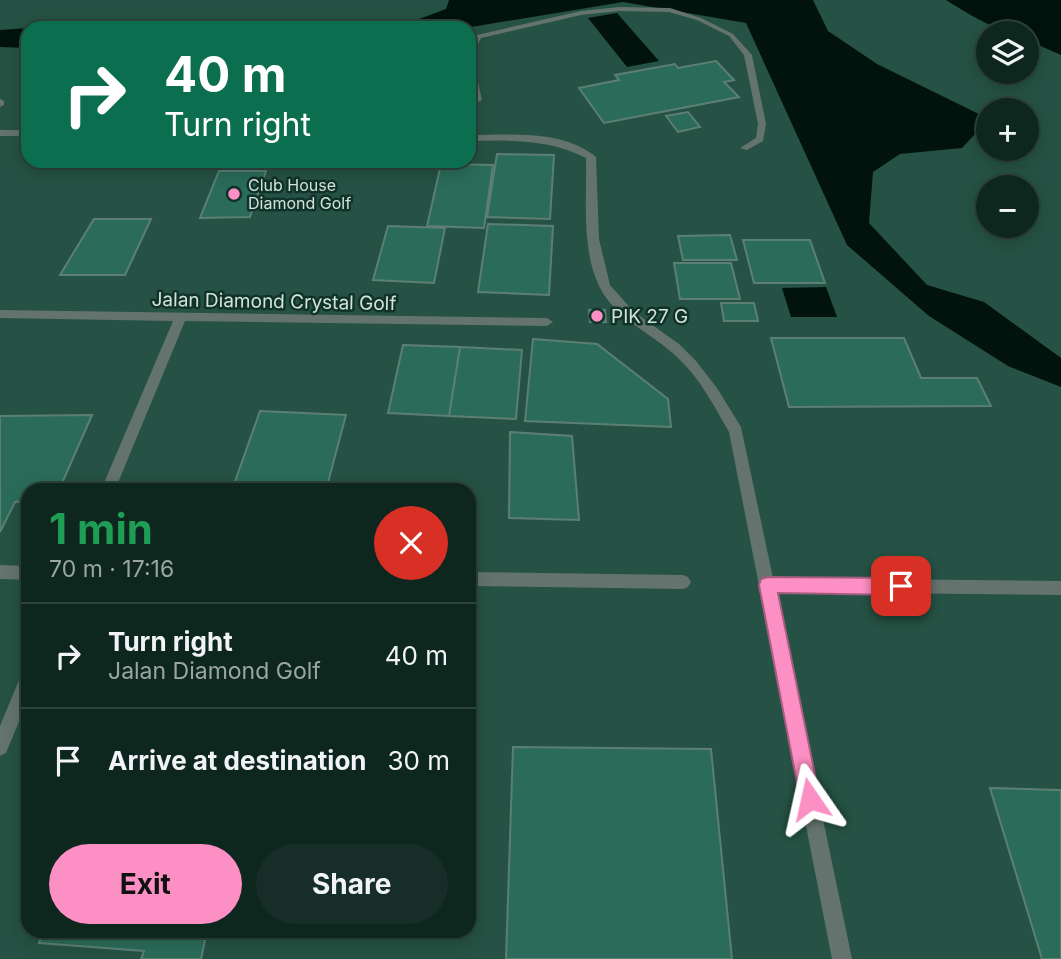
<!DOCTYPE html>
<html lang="en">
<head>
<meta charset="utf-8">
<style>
  :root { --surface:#0d261e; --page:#162e27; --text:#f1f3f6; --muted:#9aa5a4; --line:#2d433c; --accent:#fc8fc3 }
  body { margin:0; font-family:Inter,sans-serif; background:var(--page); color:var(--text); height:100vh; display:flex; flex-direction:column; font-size:26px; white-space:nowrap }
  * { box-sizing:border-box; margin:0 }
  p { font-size:23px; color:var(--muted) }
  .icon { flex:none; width:38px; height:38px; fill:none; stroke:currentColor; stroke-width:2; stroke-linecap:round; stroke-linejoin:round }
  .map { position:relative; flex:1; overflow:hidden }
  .drawer { position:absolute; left:21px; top:483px; width:455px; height:455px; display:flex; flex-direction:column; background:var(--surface); border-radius:21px; box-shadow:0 4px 18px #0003,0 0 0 2px var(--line) }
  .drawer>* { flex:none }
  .top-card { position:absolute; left:21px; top:21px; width:455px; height:147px; border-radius:21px; box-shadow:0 4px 18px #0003,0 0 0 2px var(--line); background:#0b6e4f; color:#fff; overflow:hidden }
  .controls { position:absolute; left:976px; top:21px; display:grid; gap:14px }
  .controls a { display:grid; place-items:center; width:63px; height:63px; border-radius:50%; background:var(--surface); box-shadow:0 4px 18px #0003,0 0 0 2px var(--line); font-size:35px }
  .pin { position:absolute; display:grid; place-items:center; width:60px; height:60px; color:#fff; margin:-30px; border-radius:14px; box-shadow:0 4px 10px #0006 }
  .me { position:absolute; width:77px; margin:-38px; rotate:349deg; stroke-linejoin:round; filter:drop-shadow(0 0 5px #0008) }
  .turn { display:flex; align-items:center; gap:24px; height:147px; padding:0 28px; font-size:32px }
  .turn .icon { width:91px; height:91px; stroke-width:2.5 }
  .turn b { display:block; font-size:49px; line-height:60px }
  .round { display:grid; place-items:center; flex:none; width:74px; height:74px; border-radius:37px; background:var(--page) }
  .overview { display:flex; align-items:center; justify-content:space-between; height:119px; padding:0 28px }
  h1 { font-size:42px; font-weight:700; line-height:52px; color:#1e9e55 }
  .action { display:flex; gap:14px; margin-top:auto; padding:14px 28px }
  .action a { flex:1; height:80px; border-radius:42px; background:var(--accent); color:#111; font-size:28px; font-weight:700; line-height:80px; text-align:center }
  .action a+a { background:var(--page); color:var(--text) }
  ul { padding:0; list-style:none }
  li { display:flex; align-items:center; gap:21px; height:105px; padding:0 28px; border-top:2px solid var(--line) }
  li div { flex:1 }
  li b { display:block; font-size:26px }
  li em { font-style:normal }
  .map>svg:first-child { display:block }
  .green { fill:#255244; fill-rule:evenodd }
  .water { fill:#02130d }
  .building { fill:#2a6c59; stroke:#5d7f73; stroke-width:2 }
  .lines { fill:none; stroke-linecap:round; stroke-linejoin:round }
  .service { fill:#64736d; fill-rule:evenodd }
  .minor { fill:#64736d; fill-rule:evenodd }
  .route { fill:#fc8fc3; stroke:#a45d7f; stroke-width:2 }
  .poi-dot { fill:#fc8fc3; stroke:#113228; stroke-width:2.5 }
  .labels { text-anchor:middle; stroke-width:5; stroke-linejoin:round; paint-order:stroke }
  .far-poi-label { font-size:16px; fill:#d1e3dc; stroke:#113228; text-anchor:start }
  .street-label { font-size:19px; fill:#d1e3dc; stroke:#113228 }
  .poi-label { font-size:19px; fill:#d1e3dc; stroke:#113228; text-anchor:start }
</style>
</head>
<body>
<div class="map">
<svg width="1061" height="959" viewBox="0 0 1061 959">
  <rect width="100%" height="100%" fill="#113228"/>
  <path class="green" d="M0 0H1061V959H0ZM28 28H469V161H28ZM989 33H1027V72H989ZM989 110H1027V149H989ZM989 187H1027V226H989ZM28 490H469V931H28Z"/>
  <path class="water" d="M449 0H813L828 31 877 64 989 119 962 148 900 154 873 172 869 223 927 285 984 302 1061 358V387L1008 366 929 316 847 245 746 23 623 2 465 28H395L446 9Z
    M946 0H1061V55L1027 40V33C997 33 972 16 946 0Z
    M617 13 659 61 627 67 588 18Z
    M28 28V48L0 47V30Z
    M826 287 837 317H791L782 288Z"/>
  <path class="building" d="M716 61 734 80 724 82 739 97 604 123 579 88 619 80 615 75 675 64 678 68Z
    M688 112 700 127 678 132 666 116Z
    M497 154 554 155 550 219 487 217Z
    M441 164 493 165 484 228 427 226Z
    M219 171H266L250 217 200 218Z
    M94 219H151L125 275H60Z
    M488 224 553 226 549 295 478 292Z
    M388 226 445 228 434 283 373 280Z
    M730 235 737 260H683L678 236Z
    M743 240H810L825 283H754Z
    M674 263H731L740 299H680Z
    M721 303H754L758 321H724Z
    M589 310H605L606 322H590Z
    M771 338H904L921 378H977L991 406 789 407Z
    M533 339 597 344 668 399 671 427 525 421Z
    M403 345 460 347 449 416 388 413Z
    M460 347 522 350 516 419 449 416Z
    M260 411 346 415 326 490H232Z
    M92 415 59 490H28V501L15 502 0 532V416Z
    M510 432 572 436 579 520 509 518Z
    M513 747 711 749 732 959H506Z
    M990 788 1061 790V959H1042Z
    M43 931H207L201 959H141L144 951 39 943Z"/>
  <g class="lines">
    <path class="service" d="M619 7 670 8 701 18 733 34 752 55 766 124 763 141 747 150 740 148 756 138 758 124 744 55 729 36 697 20 669 12 619 11 581 15 481 38C470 56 478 80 482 100L478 102 474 100C470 78 463 54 477 35L581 11Z
      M0 99 4 101V105L0 107Z"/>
    <path class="minor" d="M0 130H28V136H0Z
      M469 135C509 135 563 129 596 157L599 239 610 285 634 312 679 344 696 361 717 388 741 427 773 578 1061 581V595L776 592 852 959H832L729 432C714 406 700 378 677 357 652 333 615 319 599 286 581 248 587 199 586 158 549 139 510 140 469 141Z
      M0 310 547 318 553 322 547 326 185 321 115 490H101L173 321 0 318Z
      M0 565 28 566V580L0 579Z
      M469 572 683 575 688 577 691 582 688 587 683 589 469 586Z
      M28 671V700L6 753 0 756V726L22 673Z"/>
  </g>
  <path class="route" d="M768 577 901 578 907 581 910 586 907 592 901 595 778 593 820 799 817 806 810 809 803 806 800 799 759 585 761 579Z"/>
  <g class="poi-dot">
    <circle cx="234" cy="194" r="7"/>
    <circle cx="597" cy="316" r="7"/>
  </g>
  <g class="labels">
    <g class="far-poi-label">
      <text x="248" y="191">Club House<tspan x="248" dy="18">Diamond Golf</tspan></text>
    </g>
    <g class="street-label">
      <text transform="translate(274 301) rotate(1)" y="7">Jalan Diamond Crystal Golf</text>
    </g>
    <g class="poi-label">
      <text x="611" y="323">PIK 27 G</text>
    </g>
  </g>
</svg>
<div class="controls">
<a><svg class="icon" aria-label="layers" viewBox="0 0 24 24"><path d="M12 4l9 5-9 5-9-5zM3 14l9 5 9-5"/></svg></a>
<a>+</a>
<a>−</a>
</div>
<div class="pin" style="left:901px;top:586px;background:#d93025"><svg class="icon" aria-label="arrive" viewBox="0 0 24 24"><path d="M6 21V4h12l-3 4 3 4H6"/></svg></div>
<svg class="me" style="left:810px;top:799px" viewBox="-20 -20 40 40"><path d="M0-17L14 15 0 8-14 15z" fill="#fc8fc3" stroke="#fff" stroke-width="4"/></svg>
<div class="top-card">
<div class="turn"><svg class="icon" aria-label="right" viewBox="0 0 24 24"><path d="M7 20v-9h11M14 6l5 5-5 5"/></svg><div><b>40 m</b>Turn right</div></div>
</div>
<section class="drawer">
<div class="overview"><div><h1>1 min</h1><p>70 m · 17:16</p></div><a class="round" style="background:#d93025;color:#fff"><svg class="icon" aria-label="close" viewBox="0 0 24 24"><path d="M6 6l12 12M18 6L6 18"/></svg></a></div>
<ul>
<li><svg class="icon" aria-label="right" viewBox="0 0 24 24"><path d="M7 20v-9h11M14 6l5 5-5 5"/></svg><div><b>Turn right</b><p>Jalan Diamond Golf</p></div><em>40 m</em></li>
<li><svg class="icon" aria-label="arrive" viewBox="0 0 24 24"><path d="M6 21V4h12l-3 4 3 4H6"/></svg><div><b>Arrive at destination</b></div><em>30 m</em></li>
</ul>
<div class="action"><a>Exit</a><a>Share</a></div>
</section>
</div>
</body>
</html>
